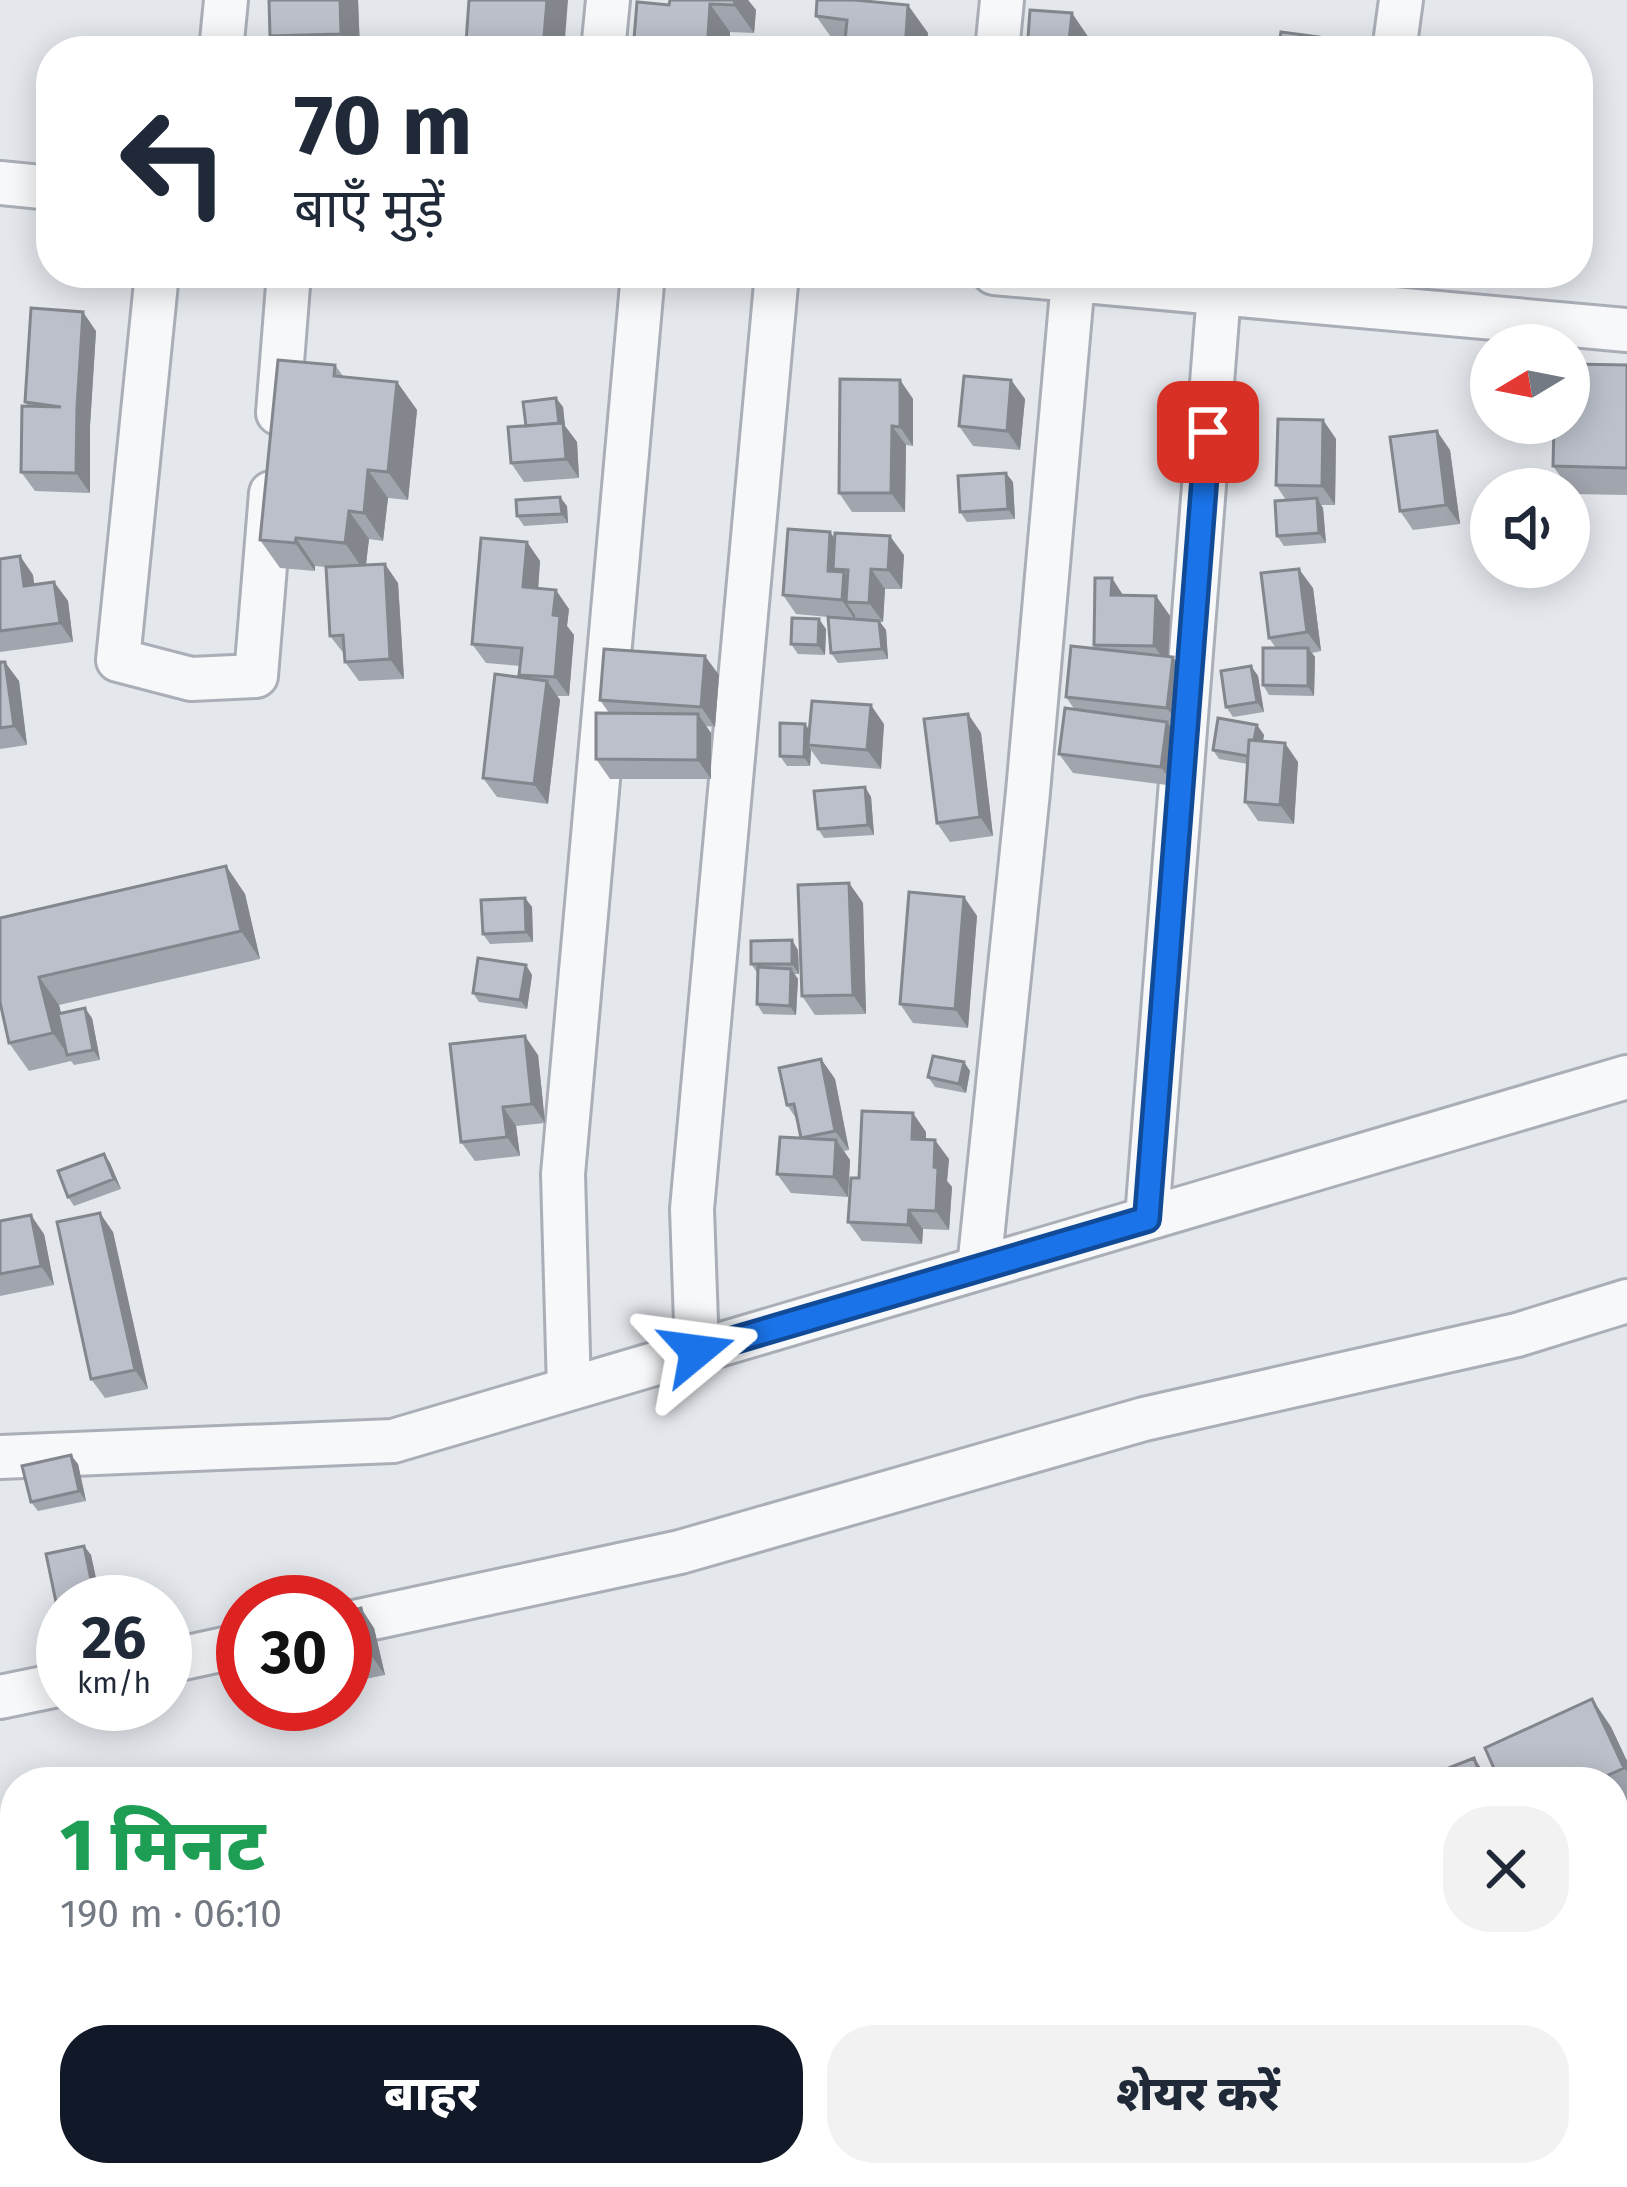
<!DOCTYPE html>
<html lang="hi">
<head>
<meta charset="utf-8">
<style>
  :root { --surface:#fff; --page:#f2f2f3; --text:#1f2937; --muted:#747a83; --accent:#111827 }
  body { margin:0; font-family:"Fira Sans","Noto Sans Devanagari",sans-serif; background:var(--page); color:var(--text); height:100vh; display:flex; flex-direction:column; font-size:45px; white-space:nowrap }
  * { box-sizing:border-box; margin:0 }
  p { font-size:39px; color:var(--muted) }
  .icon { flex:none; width:66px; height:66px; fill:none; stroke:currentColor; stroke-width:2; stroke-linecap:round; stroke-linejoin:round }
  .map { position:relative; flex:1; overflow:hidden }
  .drawer { position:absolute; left:0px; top:1767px; width:1629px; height:420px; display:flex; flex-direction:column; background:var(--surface); border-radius:48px 48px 0 0; box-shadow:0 6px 30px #0003 }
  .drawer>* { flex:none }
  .banner { position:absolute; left:36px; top:36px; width:1557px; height:252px; border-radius:48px; box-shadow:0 6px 30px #0003; background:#fff; color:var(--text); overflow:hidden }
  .needle { width:78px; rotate:260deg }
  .tools { position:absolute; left:1470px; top:324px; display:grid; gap:24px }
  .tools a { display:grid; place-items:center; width:120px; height:120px; border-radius:50%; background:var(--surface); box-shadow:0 6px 30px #0003; font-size:60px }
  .speed { position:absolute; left:36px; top:1575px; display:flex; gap:24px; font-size:60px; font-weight:700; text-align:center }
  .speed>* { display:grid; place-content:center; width:156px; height:156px; border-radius:50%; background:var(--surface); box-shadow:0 6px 30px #0003; line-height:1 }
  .speed small { font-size:30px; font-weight:400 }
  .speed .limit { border:18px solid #d22; background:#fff; color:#111 }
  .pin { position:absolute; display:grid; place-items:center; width:102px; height:102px; color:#fff; margin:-51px; border-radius:24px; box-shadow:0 6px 18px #0006 }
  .me { position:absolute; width:132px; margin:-66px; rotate:74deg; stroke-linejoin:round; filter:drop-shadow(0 0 9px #0008) }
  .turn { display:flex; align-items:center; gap:42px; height:252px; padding:0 60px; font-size:54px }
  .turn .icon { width:156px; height:156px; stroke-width:2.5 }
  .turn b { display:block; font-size:84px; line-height:102px }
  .round { display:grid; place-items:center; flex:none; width:126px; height:126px; border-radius:48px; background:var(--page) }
  .headline { display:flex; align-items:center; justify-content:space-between; height:204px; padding:0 60px }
  h1 { font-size:72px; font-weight:800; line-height:90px; color:#1e9e55 }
  .cta { display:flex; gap:24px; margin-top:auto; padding:24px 60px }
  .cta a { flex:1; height:138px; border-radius:48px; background:var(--accent); color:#fff; font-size:48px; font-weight:800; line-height:138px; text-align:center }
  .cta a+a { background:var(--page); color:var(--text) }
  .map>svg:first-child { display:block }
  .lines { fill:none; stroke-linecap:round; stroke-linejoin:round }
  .minor-casing { stroke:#a9aeb7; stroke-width:48 }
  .major-casing { stroke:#a3abb8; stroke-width:57 }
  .minor { stroke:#f7f8fa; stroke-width:42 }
  .major { stroke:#fff; stroke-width:51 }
  .wall { fill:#a1a5ae }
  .shaded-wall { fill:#83868d }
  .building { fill:#bbc0ca; stroke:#83868d; stroke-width:3 }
  .route-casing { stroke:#114b97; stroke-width:30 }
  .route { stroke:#1a73e8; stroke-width:21 }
</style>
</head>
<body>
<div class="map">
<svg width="1627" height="2187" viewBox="0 0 1627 2187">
  <rect width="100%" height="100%" fill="#e4e7ec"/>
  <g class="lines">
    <g class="minor-casing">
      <path id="minor" d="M221 51 226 0
        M603 51 608 0
        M997 51 1002 0
        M1394 51 1401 0
        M0 183 51 188
        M157 273 118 660 191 679 256 676 271 493
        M994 273 1627 330
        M278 413 289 273
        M1147 1218 1219 293
        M979 1268 1028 792 1073 280
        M697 1351 692 1209 777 273
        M569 1389 563 1174 643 273
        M0 1457 393 1441 1627 1077
        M345 1624 680 1552 1144 1419 1517 1335 1627 1301
        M165 1662 243 1645
        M0 1697 63 1684
        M1614 1883 1627 1874
        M1614 1991 1627 2002
        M0 2018 2 2128
        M483 2172 501 2187
        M662 2172 679 2187
        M298 2187 375 2172
        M1195 2187 1216 2172
        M1586 2187 1605 2172"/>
    </g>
    <g class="major-casing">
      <path id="major" d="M0 2128 15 2131
        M64 2172 70 2187"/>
    </g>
    <use href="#minor" class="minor"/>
    <use href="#major" class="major"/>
  </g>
  <path class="wall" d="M358 0 360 51H280L270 36Z
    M670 0H748L756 10 754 33 730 32 729 51H633L669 5Z
    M817 0 928 33V38L938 39 946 51H844V45L836 44 816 16Z
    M466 43 564 51H472Z
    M96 331 90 426V493L35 491 21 472 28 406 25 402Z
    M335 365 343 376 397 382 417 410 408 500 388 498 383 541 369 539 366 565 398 583 404 679 359 681 345 662V655L330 636 326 567 315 566V571L280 568 260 540Z
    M1627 365V495L1573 494 1553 466Z
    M900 380 913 399V446L906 445 905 512H852L839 493Z
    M1011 380 1025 399 1020 450 973 446 959 426Z
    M556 398 563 407 565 426 577 442 579 478 524 482 511 463 526 426Z
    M1323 420 1336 439 1335 505H1321L1323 508 1326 543 1284 546 1277 536 1286 500 1276 485Z
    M1450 450 1460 524 1413 530 1400 511Z
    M1013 482 1015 519 967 522 960 512Z
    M567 506 568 523 524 526 517 516Z
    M834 538 904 555 902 589H885L883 622H880L886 630 888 659 838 663 831 653 828 617 796 614 783 595Z
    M527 542 540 561 538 589 569 609 567 626 574 635 569 696H557L560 700 548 804 497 797 483 778 521 678 519 675 520 666 486 663 472 644Z
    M20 556 33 575 34 585 54 582 68 601 73 642 0 652V559Z
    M1313 588 1321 651 1312 653 1315 657 1314 696 1269 695 1263 685 1276 648 1269 638Z
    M1124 596H1156L1170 616 1168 657 1186 676 1181 727 1170 726 1180 741 1175 786 1073 773 1059 754 1075 710 1066 697 1096 649 1094 645Z
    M826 629 825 655 798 654 791 644Z
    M0 662 19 681 27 745 0 749Z
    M1251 666 1258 676 1264 712 1233 717 1226 707Z
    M719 675 715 727 706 726 711 733V779H610L596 759 609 713 600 700Z
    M968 714 981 733 993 836 950 842 937 823Z
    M884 724 881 769 821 764 811 750 810 766H787L780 756 809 730Z
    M1257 725 1264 735 1263 741 1298 762 1294 824 1258 821 1245 802 1248 764 1219 759 1213 750Z
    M865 787 871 797 874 835 824 838 818 829Z
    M226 866 245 894 260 959 59 1005 61 1013 92 1018 100 1060 74 1065 71 1061 29 1071 9 1043 0 1002Z
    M849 883 863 903 866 1014 815 1015 802 996Z
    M964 897 977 916 968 1028 913 1023 900 1004Z
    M525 898 532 907 533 942 490 944 483 934Z
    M798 950 799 974H794L798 979 796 1015 763 1014 757 1004 758 974 751 964Z
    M526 965 532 975 527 1009 479 1002 473 993Z
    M538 1055 545 1123 516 1126 520 1156 475 1161 461 1142Z
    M821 1059 835 1079 849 1150 844 1151 850 1160 848 1197 791 1193 777 1174 801 1138 798 1121 787 1105Z
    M964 1062 970 1071 966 1093 935 1087 928 1077Z
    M926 1132V1139L949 1159 947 1181 952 1187 949 1230 923 1229 922 1244 862 1241 848 1222 859 1178Z
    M104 1154 110 1163 121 1189 74 1206 68 1197Z
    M0 1221 44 1234 54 1285 0 1296Z
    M113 1232 148 1389 105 1398 91 1379Z
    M78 1464 86 1501 38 1511 31 1502Z
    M84 1546 91 1555 101 1602H63V1612L56 1602Z
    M345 1612 374 1628 385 1675 345 1683Z
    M1592 1699 1611 1727 1627 1761V1803L1614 1809V1782H1500Z
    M1614 2043 1621 2053 1614 2059Z
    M1614 2062 1627 2066V2139L1614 2149Z
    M1044 2172H1117L1103 2182 1107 2187H1054Z
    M1321 2172H1537L1547 2187H1330Z
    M1550 2172H1596L1598 2177 1583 2187H1559Z"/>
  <path class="shaded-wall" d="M340 0H358L360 51H353L341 34Z
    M547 0H568L564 51H544L543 49Z
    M735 0H748L756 10 754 33 734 5Z
    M710 4 730 32 729 51H707Z
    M908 5 928 33 926 51 906 35Z
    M1072 13 1091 41 1090 51 1069 41Z
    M938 39 946 51H937Z
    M83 312 96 331 90 426V493L76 473 77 407Z
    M900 380 913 399V446L900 427Z
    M1011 380 1025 399 1020 450 1007 431Z
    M397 382 417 410 408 500 388 472Z
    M556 398 563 407 565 426 577 442 579 478 566 459Z
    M1323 420 1336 439 1335 505 1322 486Z
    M892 426 906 445 905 512 891 493Z
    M1437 431 1450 450 1460 524 1446 505Z
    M368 470 388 498 383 541 364 513Z
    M1006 473 1013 482 1015 519 1008 509Z
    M560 497 567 506 568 523 562 514Z
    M1317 498 1323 508 1326 543 1319 533Z
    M349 511 369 539 365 572 345 543Z
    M830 532 844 551 833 569 842 582 828 571Z
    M890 536 904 555 902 589 888 570Z
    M296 538 315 566V571L295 543Z
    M527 542 540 561 537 606 523 587Z
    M20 556 33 575 37 606 24 586Z
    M385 564 398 583 404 679 390 659Z
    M871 569 885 589 883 622 869 603Z
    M1299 569 1313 588 1321 651 1307 632Z
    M844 572 857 591 846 602 855 615V620L842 600Z
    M1112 578 1125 598 1111 595Z
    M54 582 68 601 73 642 60 623Z
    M556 590 569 609 567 626 574 635 569 696 555 677 553 615Z
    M1156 596 1170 616 1168 665 1154 646Z
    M819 619 826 629 825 655 818 645Z
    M879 621 886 630 888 659 882 649Z
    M1308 648 1315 657 1314 696 1308 686Z
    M705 656 719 675 715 727 701 707Z
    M1173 657 1186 676 1181 727 1167 708Z
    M5 662 19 681 27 745 14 726Z
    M1251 666 1258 676 1264 712 1257 702Z
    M547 681 560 700 548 804 534 784Z
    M871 705 884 724 881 769 867 750Z
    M698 714 711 733V779L698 760Z
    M968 714 981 733 993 836 980 817Z
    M1167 722 1180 741 1175 786 1161 767Z
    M805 724 812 733 808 745 811 750 810 766 804 757Z
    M1257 725 1264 735 1258 766 1252 756Z
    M1285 743 1298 762 1294 824 1280 805Z
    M865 787 871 797 874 835 868 825Z
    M226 866 245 894 260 959 241 931Z
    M849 883 863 903 866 1014 853 995Z
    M964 897 977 916 968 1028 955 1009Z
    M525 898 532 907 533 942 526 932Z
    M792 940 798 950 799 974 792 964Z
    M526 965 532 975 527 1009 520 1000Z
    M791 969 798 979 796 1015 790 1006Z
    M39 977 59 1005 71 1054 68 1055 53 1033Z
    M85 1008 92 1018 100 1060 93 1050Z
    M525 1036 538 1055 545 1123 532 1104Z
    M821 1059 835 1079 849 1150 835 1131Z
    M964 1062 970 1071 966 1093 959 1084Z
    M503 1107 516 1126 520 1156 507 1137Z
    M913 1113 926 1132V1158L912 1139Z
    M836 1140 850 1160 848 1197 834 1177Z
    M935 1140 949 1159 947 1181 952 1187 949 1230 936 1211 934 1167Z
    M104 1154 110 1163 121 1189 114 1179Z
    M909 1210 923 1229 922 1244 908 1225Z
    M100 1213 113 1232 148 1389 135 1370Z
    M31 1215 44 1234 54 1285 41 1266Z
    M71 1455 78 1464 86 1501 79 1491Z
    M84 1546 91 1555 101 1602 94 1594Z
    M361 1608 374 1628 385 1675 371 1655Z
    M1592 1699 1611 1727 1627 1761V1772Z
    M1474 1758 1491 1782H1483Z
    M622 2172H647L648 2174 639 2187H612Z
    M1016 2172H1023L1030 2187H1022Z"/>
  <path class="building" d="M269 0H340L341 34 270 36Z
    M469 0H547L543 49 466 43Z
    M670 0H735L734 5 710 4 707 51H633L637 2 669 5Z
    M817 0H854L908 5 906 35 938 39 937 51H844L847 20 816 16Z
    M1030 10 1072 13 1069 41 1102 45V51H1027Z
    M1281 32 1349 41 1348 51H1278Z
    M31 308 83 312 77 407 76 473 21 472 22 406 61 407 25 402Z
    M278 360 335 365 334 376 397 382 388 472 368 470 364 513 349 511 345 543 296 538 295 543 260 540Z
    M1569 364 1627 365V468L1553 466 1554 423H1569Z
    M964 376 1011 380 1007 431 959 426Z
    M840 379 900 380V427L892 426 891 493H839Z
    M556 398 559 423 526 426 523 402Z
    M1278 419 1323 420 1322 486 1276 485Z
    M563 423 566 459 511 463 508 427Z
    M1437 431 1446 505 1400 511 1390 437Z
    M1006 473 1008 509 960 512 958 476Z
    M560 497 562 514 517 516 516 500Z
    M1317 498 1319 533 1277 536 1275 501Z
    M788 529 830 532 828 571 844 572 842 600 783 595Z
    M835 533 890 536 888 570 871 569 869 603 846 602 848 570 833 569Z
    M481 538 527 542 523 587 556 590 553 615 560 616 555 677 519 675 522 648 472 644Z
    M20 556 24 586 54 582 60 623 0 631V559Z
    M385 564 390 659 345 662 343 635 330 636 326 567Z
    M1299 569 1307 632 1269 638 1261 573Z
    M1095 578H1112L1111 595 1156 596 1154 646 1094 645Z
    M828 617 879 621 882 649 831 653Z
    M792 618 819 619 818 645 791 644Z
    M1071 646 1173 657 1167 708 1066 697Z
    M1263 648H1308V686L1263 685Z
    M604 649 705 656 701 707 600 700Z
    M0 662H5L14 726 0 728Z
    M1251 666 1257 702 1226 707 1221 671Z
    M495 674 547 681 534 784 483 778Z
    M812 701 871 705 867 750 808 745Z
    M1065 708 1167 722 1161 767 1059 754Z
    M596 713 698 714V760L596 759Z
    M968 714 980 817 937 823 924 719Z
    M1218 718 1257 725 1254 740H1249L1248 756 1213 750Z
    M780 723 805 724 804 757 780 756Z
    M1249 740 1285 743 1280 805 1245 802Z
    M865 787 868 825 818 829 814 791Z
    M226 866 241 931 39 977 53 1033 9 1043 0 1002V918Z
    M849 883 853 995 802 996 798 885Z
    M909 892 964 897 955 1009 900 1004Z
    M525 898 526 932 483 934 481 900Z
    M792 940V964H751V941Z
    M478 958 526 965 520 1000 473 993Z
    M758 967 791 969 790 1006 757 1004Z
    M85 1008 93 1050 67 1055 58 1014Z
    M525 1036 532 1104 503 1107 507 1137 461 1142 450 1044Z
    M933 1056 964 1062 959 1084 928 1077Z
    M821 1059 835 1131 801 1138 794 1104 787 1105 779 1068Z
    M862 1111 913 1113 912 1139 935 1140 934 1167 938 1168 936 1211 909 1210 908 1225 848 1222 851 1178H859Z
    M780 1137 836 1140 834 1177 777 1174Z
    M104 1154 114 1179 68 1197 58 1171Z
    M100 1213 135 1370 91 1379 57 1222Z
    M31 1215 41 1266 0 1274V1221Z
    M71 1455 79 1491 31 1502 22 1466Z
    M84 1546 94 1594 56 1602 46 1554Z
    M361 1608 371 1655 345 1661V1612Z
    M1592 1699 1624 1768 1593 1782H1500L1485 1748Z
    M1474 1758 1483 1782H1413Z
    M1620 2057 1627 2066V2110L1614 2120V2062Z
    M1616 2164 1627 2174V2187H1593L1608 2172H1614V2166Z
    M288 2172H315L327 2187H270Z
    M527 2172H622L612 2187H541L525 2175Z
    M776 2172H857L869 2187H756Z
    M863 2172H916L926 2187H874Z
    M938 2172H1016L1022 2187H937L932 2174Z
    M1044 2172H1093L1072 2187H1054Z
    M1230 2172H1254L1264 2187H1222L1217 2180Z
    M1267 2172H1317L1327 2187H1277Z
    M1321 2172H1379L1356 2187H1330Z
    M1393 2172H1536L1538 2174 1519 2187H1372Z
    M1550 2172H1583L1559 2186Z
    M644 2177 653 2187H634Z"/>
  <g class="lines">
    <g class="route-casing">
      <path id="route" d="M697 1351 1147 1219 1208 432"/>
    </g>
    <use href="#route" class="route"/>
  </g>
</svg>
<div class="tools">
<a><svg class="needle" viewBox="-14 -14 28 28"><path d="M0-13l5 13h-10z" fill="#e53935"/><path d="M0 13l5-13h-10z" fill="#747a83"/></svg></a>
<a><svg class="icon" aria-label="sound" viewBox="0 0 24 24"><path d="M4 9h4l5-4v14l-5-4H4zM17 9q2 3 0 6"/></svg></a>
</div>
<div class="speed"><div>26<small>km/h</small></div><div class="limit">30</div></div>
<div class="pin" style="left:1208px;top:432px;background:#d93025"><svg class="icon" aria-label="arrive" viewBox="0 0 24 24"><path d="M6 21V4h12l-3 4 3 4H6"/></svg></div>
<svg class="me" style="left:697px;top:1351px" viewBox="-20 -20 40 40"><path d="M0-17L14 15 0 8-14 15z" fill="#1a73e8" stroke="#fff" stroke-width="4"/></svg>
<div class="banner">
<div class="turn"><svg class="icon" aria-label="left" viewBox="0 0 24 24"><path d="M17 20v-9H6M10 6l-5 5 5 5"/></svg><div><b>70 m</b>बाएँ मुड़ें</div></div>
</div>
<section class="drawer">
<div class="headline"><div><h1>1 मिनट</h1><p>190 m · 06:10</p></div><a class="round"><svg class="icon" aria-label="close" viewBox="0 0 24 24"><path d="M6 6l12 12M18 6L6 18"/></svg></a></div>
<div class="cta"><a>बाहर</a><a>शेयर करें</a></div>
</section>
</div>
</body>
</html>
